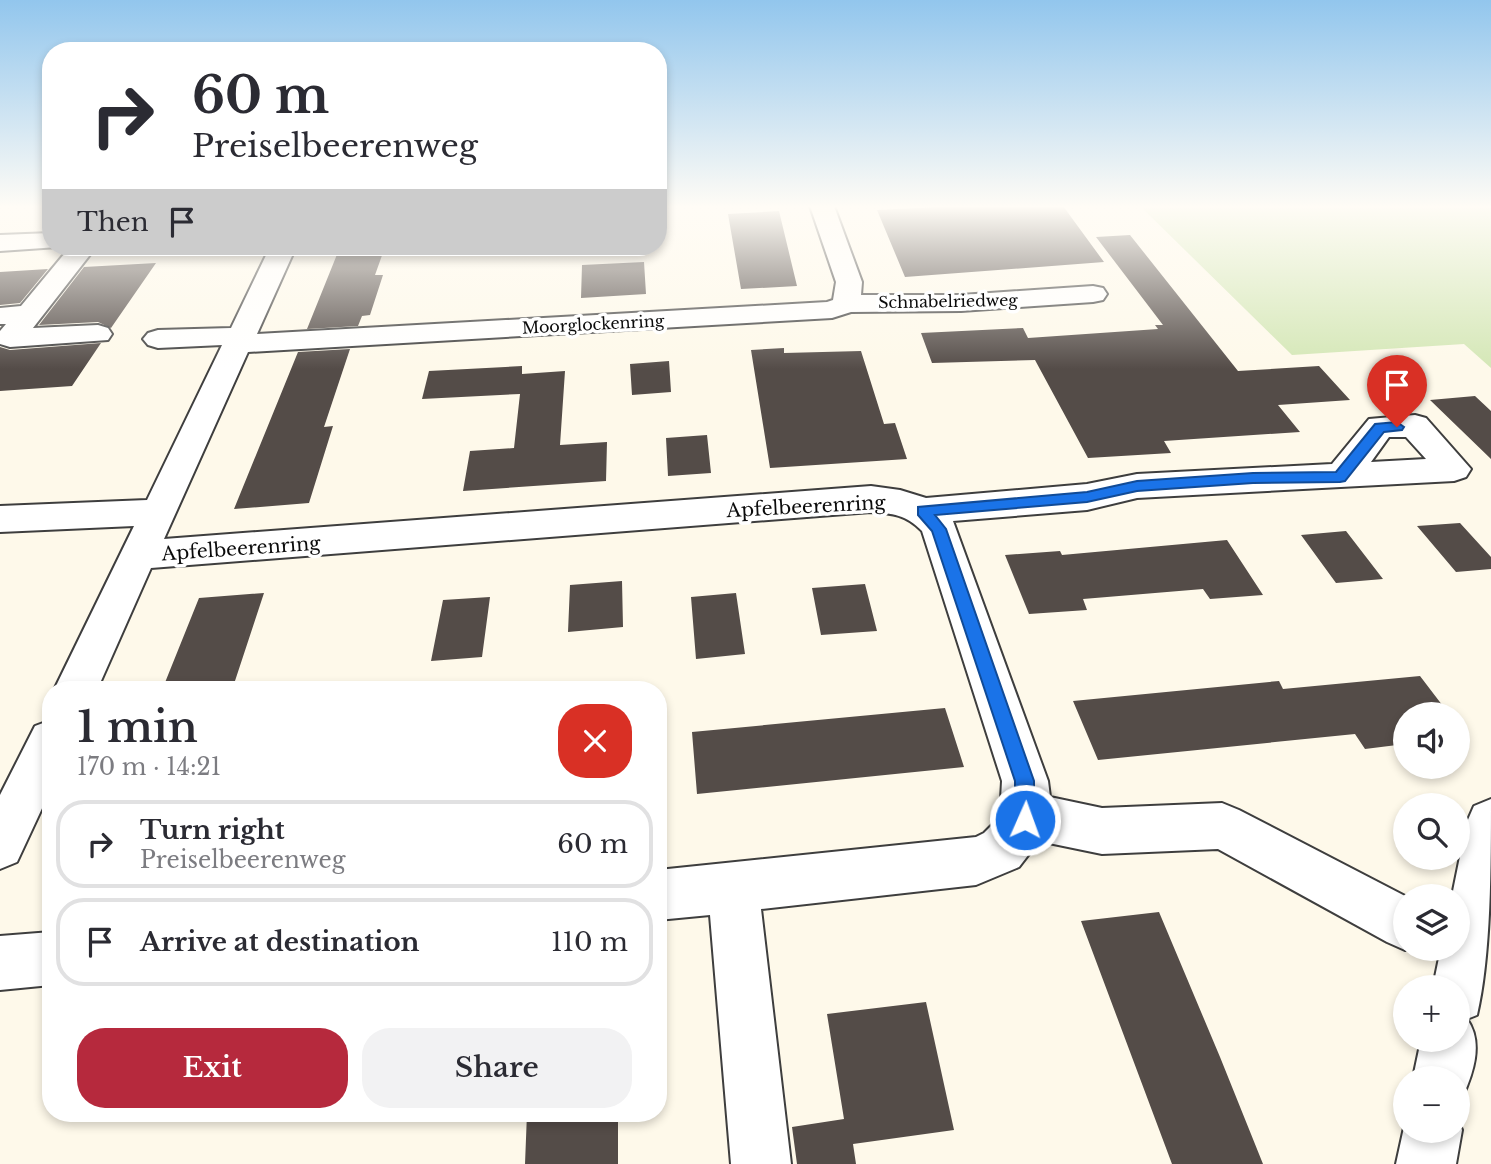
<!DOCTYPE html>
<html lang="en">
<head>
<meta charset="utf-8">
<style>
  :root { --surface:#fff; --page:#f2f2f3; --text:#2b2b33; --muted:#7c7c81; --line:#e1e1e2; --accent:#b6293d }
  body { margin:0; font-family:"Libre Baskerville",serif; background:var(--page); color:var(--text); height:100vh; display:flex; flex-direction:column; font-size:26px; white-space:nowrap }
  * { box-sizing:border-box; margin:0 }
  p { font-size:23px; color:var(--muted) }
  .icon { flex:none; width:38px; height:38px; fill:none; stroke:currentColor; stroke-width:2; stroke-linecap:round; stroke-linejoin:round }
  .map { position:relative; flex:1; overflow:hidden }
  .sheet { position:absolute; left:42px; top:681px; width:625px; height:441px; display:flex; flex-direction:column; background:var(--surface); border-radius:28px; box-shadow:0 4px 10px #0003 }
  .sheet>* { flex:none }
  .hud { position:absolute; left:42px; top:42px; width:625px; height:214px; border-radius:28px; box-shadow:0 4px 10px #0003; background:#fff; color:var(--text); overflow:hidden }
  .controls { position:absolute; left:1393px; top:702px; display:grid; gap:14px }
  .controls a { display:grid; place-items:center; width:77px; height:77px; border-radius:50%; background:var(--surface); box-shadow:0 4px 10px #0003; font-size:35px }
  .pin { position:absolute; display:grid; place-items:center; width:60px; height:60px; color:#fff; margin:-72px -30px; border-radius:50% 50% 50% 0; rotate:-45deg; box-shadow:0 0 7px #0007 }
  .pin .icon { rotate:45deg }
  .me { position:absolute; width:77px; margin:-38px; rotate:2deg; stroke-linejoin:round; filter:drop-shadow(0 0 5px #0008) }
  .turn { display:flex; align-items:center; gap:24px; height:147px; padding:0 35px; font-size:32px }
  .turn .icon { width:91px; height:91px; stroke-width:2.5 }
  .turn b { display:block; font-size:49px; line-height:60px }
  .then { display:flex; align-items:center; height:66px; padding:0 35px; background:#0003; gap:14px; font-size:26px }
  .round { display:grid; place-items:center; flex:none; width:74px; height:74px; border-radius:28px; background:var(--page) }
  .overview { display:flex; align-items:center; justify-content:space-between; height:119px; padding:0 35px }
  h1 { font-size:42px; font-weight:600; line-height:52px }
  .cta { display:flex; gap:14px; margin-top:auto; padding:14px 35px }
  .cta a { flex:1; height:80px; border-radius:28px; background:var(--accent); color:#fff; font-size:28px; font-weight:600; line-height:80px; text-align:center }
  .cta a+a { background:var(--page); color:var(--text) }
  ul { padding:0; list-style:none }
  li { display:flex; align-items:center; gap:21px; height:88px; margin:0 14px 10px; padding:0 21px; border:4px solid var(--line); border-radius:28px }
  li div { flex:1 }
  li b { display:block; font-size:26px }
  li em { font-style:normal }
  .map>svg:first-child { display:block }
  .green { fill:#d4e7b6 }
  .building { fill:#544c48 }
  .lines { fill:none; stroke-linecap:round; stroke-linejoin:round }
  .minor-casing { stroke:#3e3e3e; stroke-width:4 }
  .minor { fill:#fff; fill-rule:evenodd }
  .route { fill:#1a73e8; stroke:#114b97; stroke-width:2 }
  .labels { text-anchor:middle; stroke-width:7; stroke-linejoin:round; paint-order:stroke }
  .far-street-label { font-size:16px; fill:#0b0b0b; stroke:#fff }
  .street-label { font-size:19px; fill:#0b0b0b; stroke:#fff }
</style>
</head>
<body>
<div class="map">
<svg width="1491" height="1164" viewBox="0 0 1491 1164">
  <rect width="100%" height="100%" fill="#fef9ea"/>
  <path class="green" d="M1140 206H1491V368L1464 344 1292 355Z"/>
  <path class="building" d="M958 206H1063L1104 262 905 277 877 210Z
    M779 211 797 286 741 289 728 214Z
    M1130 235 1238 371 1319 366 1350 400 1278 405 1300 432 1164 441 1171 453 1088 458 1035 360 932 363 921 333 1023 328 1028 338 1158 329 1155 325H1163L1096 237Z
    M340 247H385L375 275H383L370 315 362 316 358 326 307 329Z
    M644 262 646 294 581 298 582 265Z
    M156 263 111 328 98 322 39 325 84 267Z
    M48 269 20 303 0 305V272Z
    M101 343 72 386 0 391V347L10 350Z
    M784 348V353L861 351 884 424 895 423 907 459 770 468 751 350Z
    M350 349 324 427 333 426 309 503 234 509 298 352Z
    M669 361 671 392 632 395 630 364Z
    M522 366V374L565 371 560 445 607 442 606 481 463 491 470 451 514 448 520 394 422 399 429 371Z
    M1475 396 1491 411V459L1430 400Z
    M707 435 711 473 668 476 666 438Z
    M1460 523 1491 557V569L1456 572 1417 526Z
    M1346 531 1383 579 1336 583 1301 535Z
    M1227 540 1263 595 1210 599 1203 589 1083 599 1087 610 1029 614 1005 555 1060 551 1062 555Z
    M622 581 623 627 568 632 570 585Z
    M865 584 877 631 821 635 812 588Z
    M264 593 232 690H162L199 598Z
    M736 593 745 654 696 659 691 597Z
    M490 597 482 657 431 661 443 600Z
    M1420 676 1449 714H1405V744L1365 749 1355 734 1098 760 1073 701 1279 681 1283 689Z
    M945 708 964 767 697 794 692 732Z
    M1159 912 1220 1057 1263 1164H1172L1081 921Z
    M926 1002 954 1130 853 1144 856 1164H797L792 1127 844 1119 827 1014Z
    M527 1113H618V1164H525Z"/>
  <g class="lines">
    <g class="minor-casing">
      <path id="minor" d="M810 206H834L862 282 861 295H961L1093 286 1103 288 1107 294 1103 300 1093 302 961 311 851 312 832 318 248 352 164 539 871 486 900 490 926 498 1087 484 1137 474 1332 464 1369 419 1415 415 1426 418 1471 469 1466 477 1454 481 1137 498 1087 510 953 521 1048 781 1050 797 1102 808 1222 803 1239 810 1405 896V948H1408L1405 950 1387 942 1218 849 1102 854 1039 841 1019 867 976 885 761 909 791 1164H731L710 915 658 920V870L976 837 984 833 1000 817 1002 781 922 531C907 515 892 513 871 512L151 568 97 690H54L134 526 0 532V506L147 500 222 345 158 348 148 345 143 339 148 333 158 330 231 328 270 247H296L257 334 827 302 833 300 836 282ZM1389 437H1406L1426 459 1371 462Z
        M51 233V247H58L0 251V235Z
        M70 247H96L33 328 98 325 108 328 112 334 108 340 10 347 0 344V331L6 324H0V308L21 306Z
        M51 720V789L17 862 0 869V795L35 726Z
        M1491 799C1491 864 1491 956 1477 1015L1467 1019C1484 1043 1473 1074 1462 1098L1458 1100V1078H1413L1421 1040H1458V987H1433L1441 948H1458V896H1452L1467 822 1474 806Z
        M51 932V985L0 990V936Z
        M1458 1120 1462 1130 1456 1164H1396L1405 1123V1130H1458Z"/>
    </g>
    <use href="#minor" class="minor"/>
  </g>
  <linearGradient id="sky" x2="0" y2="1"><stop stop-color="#92c6ed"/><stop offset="0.56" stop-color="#fffcf6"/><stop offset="1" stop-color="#fffcf6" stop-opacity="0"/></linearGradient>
  <rect width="1491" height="369" fill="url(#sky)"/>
  <path class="route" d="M1397 422 1404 427 1402 430 1384 432 1345 481 1340 482 1253 483 1137 491 1087 502 935 515 946 529 1034 781V820L1032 827 1025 830 1018 827 1015 820V781L932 531 918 515V507L1087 492 1137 481 1253 473 1336 472 1375 424Z"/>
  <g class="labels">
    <g class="far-street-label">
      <text transform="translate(948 301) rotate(-1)" y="6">Schnabelriedweg</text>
      <text transform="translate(593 324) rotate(-3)" y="6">Moorglockenring</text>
    </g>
    <g class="street-label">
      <text transform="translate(806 506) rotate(-3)" y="7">Apfelbeerenring</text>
      <text transform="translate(241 548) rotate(-4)" y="7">Apfelbeerenring</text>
    </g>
  </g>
</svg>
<div class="controls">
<a><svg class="icon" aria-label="sound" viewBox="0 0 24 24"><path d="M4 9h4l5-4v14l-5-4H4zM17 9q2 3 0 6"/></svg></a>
<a><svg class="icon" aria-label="search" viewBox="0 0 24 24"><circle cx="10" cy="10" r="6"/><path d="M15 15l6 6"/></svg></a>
<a><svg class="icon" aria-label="layers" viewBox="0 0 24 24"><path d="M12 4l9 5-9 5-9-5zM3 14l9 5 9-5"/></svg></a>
<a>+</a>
<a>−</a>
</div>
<div class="pin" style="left:1397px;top:427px;background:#d93025"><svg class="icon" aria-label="arrive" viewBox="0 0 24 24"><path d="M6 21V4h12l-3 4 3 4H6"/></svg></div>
<svg class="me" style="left:1025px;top:820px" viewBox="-20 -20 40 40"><circle r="17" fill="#1a73e8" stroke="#fff" stroke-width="3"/><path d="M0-11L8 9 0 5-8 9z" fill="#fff"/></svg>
<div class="hud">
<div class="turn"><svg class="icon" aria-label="right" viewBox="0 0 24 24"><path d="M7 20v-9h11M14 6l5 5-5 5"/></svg><div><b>60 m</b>Preiselbeerenweg</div></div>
<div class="then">Then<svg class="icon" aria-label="arrive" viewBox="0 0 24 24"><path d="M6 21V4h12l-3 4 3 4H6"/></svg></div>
</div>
<section class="sheet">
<div class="overview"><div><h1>1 min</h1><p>170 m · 14:21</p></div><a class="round" style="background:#d93025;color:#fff"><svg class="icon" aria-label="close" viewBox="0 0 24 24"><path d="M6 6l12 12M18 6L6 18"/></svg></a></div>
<ul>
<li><svg class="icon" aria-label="right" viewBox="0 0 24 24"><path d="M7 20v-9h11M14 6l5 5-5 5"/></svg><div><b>Turn right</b><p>Preiselbeerenweg</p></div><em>60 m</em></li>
<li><svg class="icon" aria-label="arrive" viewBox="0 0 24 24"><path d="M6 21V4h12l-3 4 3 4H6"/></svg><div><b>Arrive at destination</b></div><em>110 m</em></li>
</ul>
<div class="cta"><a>Exit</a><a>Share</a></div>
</section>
</div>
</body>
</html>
